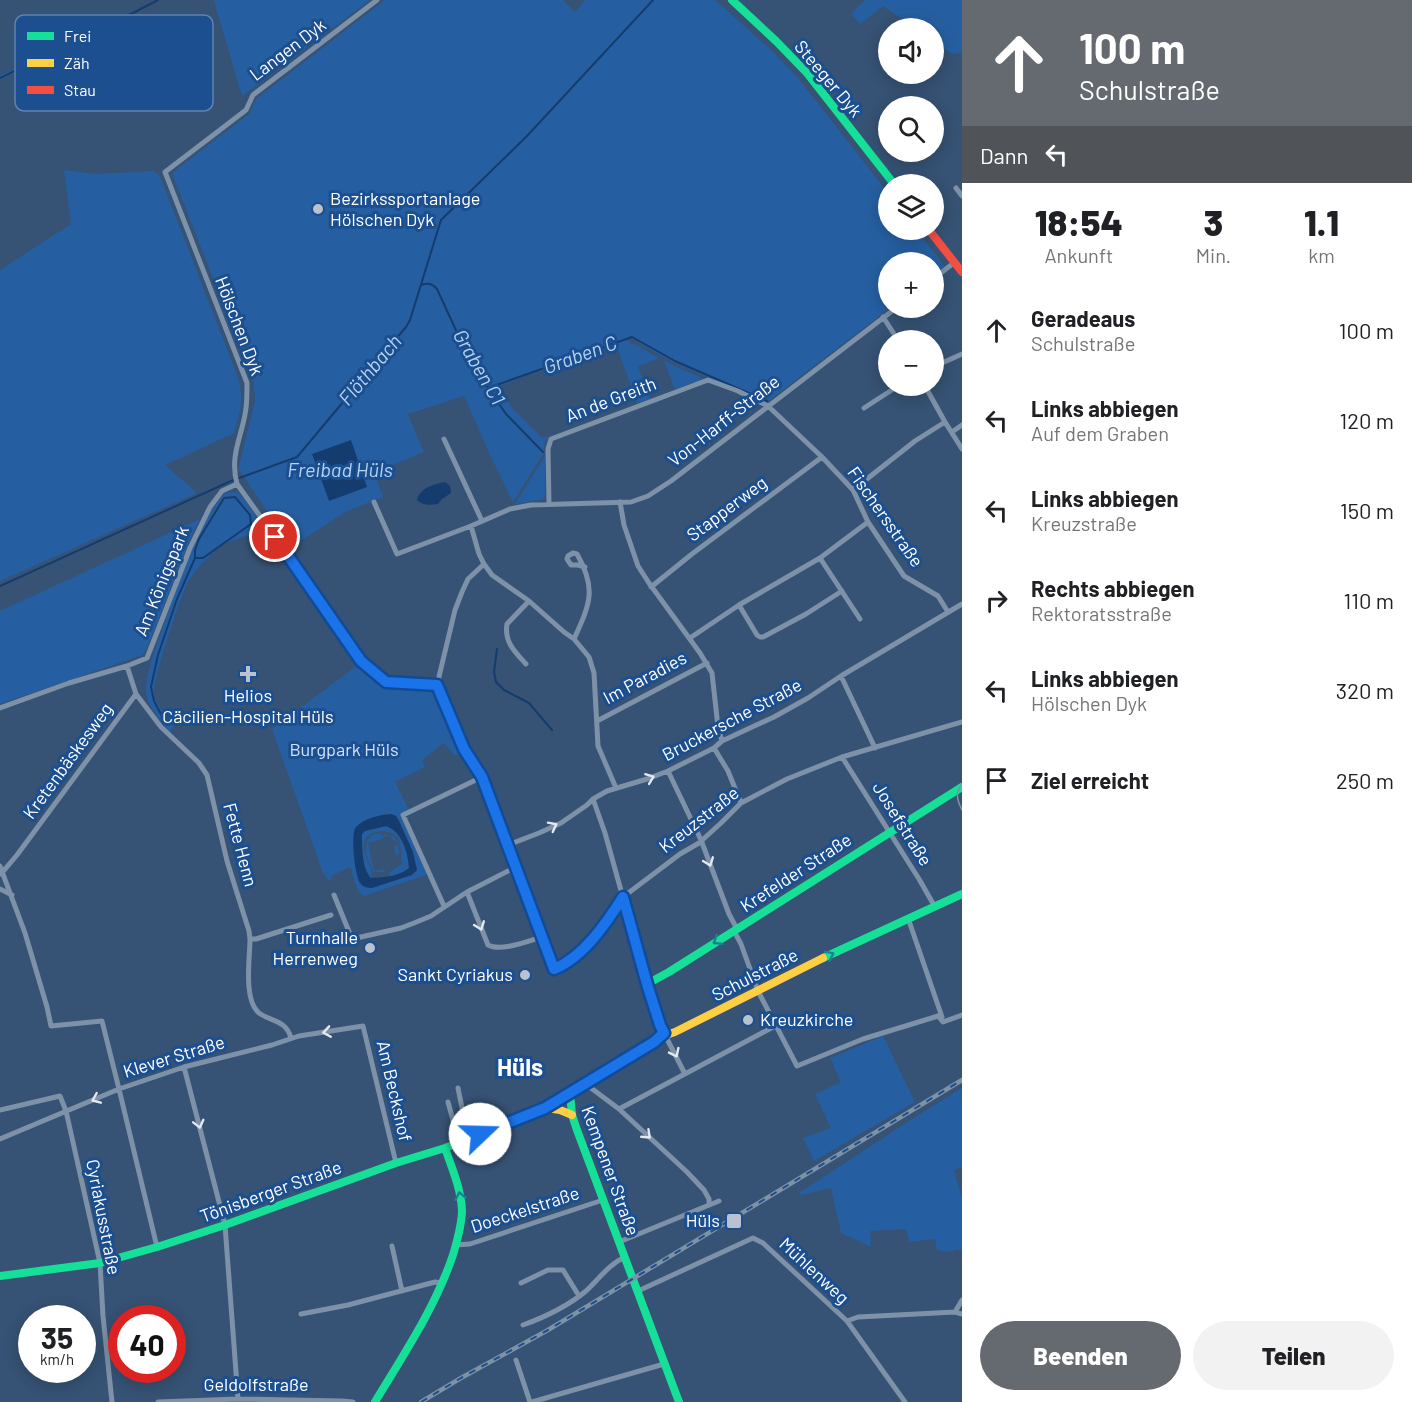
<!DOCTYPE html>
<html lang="de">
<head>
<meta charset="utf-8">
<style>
  :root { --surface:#fff; --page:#f2f2f2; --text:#202124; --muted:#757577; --accent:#656970 }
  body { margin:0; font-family:Barlow,sans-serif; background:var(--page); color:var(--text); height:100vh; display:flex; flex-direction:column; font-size:22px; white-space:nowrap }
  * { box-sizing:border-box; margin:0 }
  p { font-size:20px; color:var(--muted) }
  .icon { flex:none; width:33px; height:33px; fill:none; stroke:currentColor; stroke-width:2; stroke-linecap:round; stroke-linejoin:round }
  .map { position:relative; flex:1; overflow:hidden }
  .sheet { display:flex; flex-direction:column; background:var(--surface); width:450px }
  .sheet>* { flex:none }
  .hud { background:#656970; color:#fff; overflow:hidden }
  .buttons { position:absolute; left:878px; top:18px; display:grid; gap:12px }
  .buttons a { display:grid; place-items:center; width:66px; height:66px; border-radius:50%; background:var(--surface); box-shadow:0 3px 15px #0003; font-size:30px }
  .speed { position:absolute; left:18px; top:1305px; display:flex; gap:12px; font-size:30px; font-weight:700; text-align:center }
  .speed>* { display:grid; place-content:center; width:78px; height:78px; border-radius:50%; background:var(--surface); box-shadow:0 3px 15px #0003; line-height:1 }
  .speed small { font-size:15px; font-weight:400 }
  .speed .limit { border:9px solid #d22; background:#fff; color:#111 }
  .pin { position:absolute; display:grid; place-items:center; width:51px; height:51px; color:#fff; margin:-26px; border:3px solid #fff; border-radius:50%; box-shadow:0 2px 6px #0007 }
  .me { position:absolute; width:66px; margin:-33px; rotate:69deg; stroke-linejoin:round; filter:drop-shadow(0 0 4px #0008) }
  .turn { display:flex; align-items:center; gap:21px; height:126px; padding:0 18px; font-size:27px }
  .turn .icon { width:78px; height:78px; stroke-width:2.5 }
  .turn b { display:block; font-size:42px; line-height:51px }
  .then { display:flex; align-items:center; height:57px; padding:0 18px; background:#0003; gap:12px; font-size:22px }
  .eta { display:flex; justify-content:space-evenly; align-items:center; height:102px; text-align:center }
  .eta b { font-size:36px; font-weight:800; line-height:42px }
  .action { display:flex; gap:12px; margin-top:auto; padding:12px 18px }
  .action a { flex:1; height:69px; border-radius:36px; background:var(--accent); color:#fff; font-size:24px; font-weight:800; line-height:69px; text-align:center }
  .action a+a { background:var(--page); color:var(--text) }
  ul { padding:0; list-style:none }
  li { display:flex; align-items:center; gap:18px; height:90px; padding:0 18px }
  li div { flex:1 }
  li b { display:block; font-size:22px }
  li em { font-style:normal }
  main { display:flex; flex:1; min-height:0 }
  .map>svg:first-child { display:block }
  .green { fill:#265fa1; fill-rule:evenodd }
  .water { fill:#153c6e; fill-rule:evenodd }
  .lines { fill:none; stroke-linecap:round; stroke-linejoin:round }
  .stream { stroke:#153c6e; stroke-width:2 }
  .street { stroke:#7d92a8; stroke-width:5 }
  .fast { stroke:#16e098; stroke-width:8 }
  .slow { stroke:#ffcf43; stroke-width:8 }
  .jam { stroke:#f24e42; stroke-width:8 }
  .tram { stroke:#7e92a7; stroke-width:1.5 }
  .rail-casing { stroke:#7e92a7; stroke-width:4.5 }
  .rail { stroke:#1b4f8f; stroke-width:2; stroke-dasharray:7; stroke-linecap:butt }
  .oneway { stroke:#e5e9ee }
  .oneway2 { stroke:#198292 }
  .route-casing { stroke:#114b97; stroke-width:15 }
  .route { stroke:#1a73e8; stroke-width:10 }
  .poi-dot { fill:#b9c2ce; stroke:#1b4f8f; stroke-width:2 }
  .labels { text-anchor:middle; stroke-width:6; stroke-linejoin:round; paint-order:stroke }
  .street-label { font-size:18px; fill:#fff; stroke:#1b4f8f }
  .poi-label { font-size:18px; fill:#fff; stroke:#1b4f8f; text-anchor:end }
  .park-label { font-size:18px; fill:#cfe3fa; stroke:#1b4f8f }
  .water-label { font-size:20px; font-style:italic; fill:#b5d3f5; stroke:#1b4f8f }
  .district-label { font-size:24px; font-weight:bold; fill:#fff; stroke:#1b4f8f }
  .key { fill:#1b4f8f; stroke:#5f84b1; stroke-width:1.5 }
  .key-label { font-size:16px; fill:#fff }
</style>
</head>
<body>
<main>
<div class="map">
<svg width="962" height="1402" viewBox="0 0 962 1402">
  <rect width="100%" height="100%" fill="#365274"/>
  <path class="green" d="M216 0H370L242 96 214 1Z
    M385 0H563L575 12 585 0H715L768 47 798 78 888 193V230H916L945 266 933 275V262H888V308H890L767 402 675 363 642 345 632 337 628 339 630 345 633 343 659 358 638 367 650 399 637 403 616 344 498 386 512 408 542 438 550 435 545 442 543 454 513 502 492 459 464 396 408 414 424 452 374 473 383 497 347 511 291 547 242 474 239 471V466L255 401 254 383 172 173 249 114 256 99Z
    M865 0H962V53L952 54 933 41V28H916L883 6 860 24 851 14Z
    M80 37 82 40 0 80V76Z
    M64 170 96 174 153 171 158 174 161 179 236 372C245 398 241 408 234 433L165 465 197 493 0 581V270L71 224Z
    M664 361 704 379 675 389Z
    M545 456V495L544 498 540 500 515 504Z
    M237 492 243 498 269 534C255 535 238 536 225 544 212 551 194 570 187 584 180 598 152 682 154 694 157 706 166 716 173 726L170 733C163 723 148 706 146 694 145 674 158 641 165 622 180 580 195 527 225 493Z
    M200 519 190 539 147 648 142 655 0 704V611Z
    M358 665C365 671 375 685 383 687 402 691 426 680 438 698L462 751 455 756 444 743 422 760 425 767 395 782 409 810 400 815 427 873 426 875 364 896C354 890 355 876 350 867L331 876 332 879 329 881 323 873 272 729ZM391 814 396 816 399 821 413 852 412 875 360 883 358 826 380 815Z
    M386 826C402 831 408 853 409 868L406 871 390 877 389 873 402 864C401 856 402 842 396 836 390 829 369 830 365 839 361 849 369 863 372 872L371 875 372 878H371C362 868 362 847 362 834L365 831Z
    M375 834H381L382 836C397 832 398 841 399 854L396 855 394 846 397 845 395 840H392L391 835 382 837 383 839 368 843 374 871 384 869 385 872H373L366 853 367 839 371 838V836Z
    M883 1036 915 1102 814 1161 803 1138 831 1128 815 1094 841 1082 830 1058Z
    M962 1088V1167L954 1170 962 1198V1251L957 1249 950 1252 937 1250 935 1239 909 1242 906 1229 870 1231 871 1247 841 1233 831 1188 801 1195 799 1193 909 1121Z"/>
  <path class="water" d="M351 440 367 487 329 501 312 454Z
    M445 482 450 486 451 493 442 499 438 504C430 505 423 506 417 500 420 488 434 484 445 482Z
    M391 814 396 816 399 821 413 852 417 870 412 875 372 888C368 888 363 887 360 883 355 876 350 834 356 827 364 818 380 815 391 814ZM386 826C402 831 408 853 409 868 398 877 385 877 371 878 362 869 362 847 362 834L365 831Z"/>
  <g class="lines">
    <path class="stream" d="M92 34 158 0
      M0 78 80 39
      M421 285C428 283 432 283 437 289L472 365 506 414 543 452
      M488 388 632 337 675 361 767 401
      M0 586 231 481 297 457 406 327 410 320 441 220 527 136 653 0
      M497 649 494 672 496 682 504 690 529 703 552 730
      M165 722 154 701 151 687 158 655 177 599 195 558V550L199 539 224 498 235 497 250 515 251 524 203 558H195"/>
    <path class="street" d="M377 0 253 95 246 110 165 172 247 383C247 391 247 400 246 408 243 435 229 454 237 484L331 615 361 661 386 683 437 685
      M956 188 962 196
      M933 279 955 262
      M883 317 898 340
      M933 367 962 354
      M925 386 945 422 962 449
      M864 408 898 386
      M952 432 962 425
      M444 439 482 521
      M853 490 915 441 945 422
      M374 502 397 554 471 526 510 509 531 505 631 502 648 496 671 481 896 308
      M620 502 624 525 638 566 649 583 700 653 712 673 718 727 722 741
      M549 504 548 449 551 439 708 380 738 391 768 406 822 457 853 490 868 522 904 576 938 596 948 612
      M471 526 479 554 484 564 492 575 529 601 564 632 574 639 589 657 594 673 598 746 616 788
      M820 558 860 619
      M484 564 468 579 462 592 455 610 437 685 464 749 482 777 554 968 563 965 583 948 602 928 623 897 680 854 699 843 721 823 741 803 787 779 842 757 962 722
      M651 587 692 554 822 457
      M739 605 757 635 760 637H763L806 614 842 591
      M690 638 739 605 820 558 868 522
      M574 639C590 604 597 589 577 554L573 553 568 556 567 559 571 565H578L585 567
      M526 664C515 652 504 642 507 624L529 601
      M127 666 136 694 161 727 199 763 207 775 227 861 249 931 250 939C250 957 243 1000 259 1013 272 1022 286 1020 291 1038
      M841 676 875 748
      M0 708 69 683 127 666 147 658 190 548 210 507 222 491 237 484
      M597 721 707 663
      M714 748 728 771 741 803
      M842 757 919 879 935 907
      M668 771 701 840 729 914 737 929
      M593 799 605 833 647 984
      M508 845 539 833 561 823 587 805 593 799 607 791 647 779 668 771 714 748 722 741 774 717 808 698 841 676 962 604
      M0 866 25 933 47 1007 51 1026 102 1021 119 1089 157 1247
      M1 874 17 855 136 694
      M0 889 12 895
      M467 892 488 945C501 952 528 941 542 937
      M334 895 352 939 401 928 414 923 431 916 467 892 516 867
      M444 906 403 815 482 777
      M908 918 942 1017
      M734 931 741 944 758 991 797 1066 863 1039 938 1016 943 1022 962 1015
      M250 939H256L331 915
      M664 1033 685 1074
      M184 1067 225 1225 238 1399
      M587 1083 591 1088 619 1109 687 1172 704 1190 709 1199V1205
      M448 1102 454 1124
      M619 1109 777 1025
      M0 1110 60 1096 66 1111 100 1263 103 1316 112 1402
      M0 1139 119 1089 184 1067 272 1045 299 1036 363 1026 396 1163
      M458 1142 454 1124 464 1118 458 1088
      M619 1242 719 1201
      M456 1245 470 1244 603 1200
      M392 1246 402 1291
      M521 1283 548 1270H563L579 1296
      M638 1291 753 1238 763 1243 847 1321 905 1402
      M955 1312 962 1300
      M301 1314 348 1305 435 1282 443 1283
      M847 1321 858 1317 878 1316 955 1312 962 1314
      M523 1325C545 1317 568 1306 586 1291 598 1280 609 1264 625 1257
      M516 1360 530 1402
      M158 1402 238 1399 342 1401 353 1402
      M532 1402 664 1364"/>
    <path class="fast" d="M732 0 776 41 807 73 894 184
      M823 958 962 894
      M664 1033 660 1025 647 984 669 972 962 787
      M570 1094 572 1115 577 1130 679 1402
      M0 1276 100 1263 157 1247 225 1225 396 1163 445 1148 514 1121
      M375 1402C404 1354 435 1308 453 1255 457 1241 462 1225 462 1210 461 1189 452 1168 445 1148"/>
    <path class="slow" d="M645 1048 654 1042 664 1033 669 1034 675 1032 823 958
      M546 1108 560 1110 572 1115"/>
    <path class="jam" d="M929 230 962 272
      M514 1121 545 1108 645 1048"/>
    <path class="tram" d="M962 784C955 793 957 800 962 810"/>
    <g class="rail-casing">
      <path id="rail" d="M421 1402 461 1378 548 1330 962 1080"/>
    </g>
    <use href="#rail" class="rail"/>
  </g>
  <defs><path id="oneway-chevron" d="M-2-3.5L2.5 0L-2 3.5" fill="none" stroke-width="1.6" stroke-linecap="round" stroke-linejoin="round" transform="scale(1.5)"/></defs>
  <g class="oneway">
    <use href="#oneway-chevron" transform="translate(650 778) rotate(-21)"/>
    <use href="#oneway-chevron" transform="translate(553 826) rotate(-27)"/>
    <use href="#oneway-chevron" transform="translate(709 862) rotate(69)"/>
    <use href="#oneway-chevron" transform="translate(480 926) rotate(69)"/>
    <use href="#oneway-chevron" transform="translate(327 1032) rotate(171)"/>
    <use href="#oneway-chevron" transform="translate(675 1053) rotate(64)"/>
    <use href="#oneway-chevron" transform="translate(96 1099) rotate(157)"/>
    <use href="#oneway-chevron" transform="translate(199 1124) rotate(76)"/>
    <use href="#oneway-chevron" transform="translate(647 1135) rotate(43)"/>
  </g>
  <g class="oneway2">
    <use href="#oneway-chevron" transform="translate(717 941) rotate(148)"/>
    <use href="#oneway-chevron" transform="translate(830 955) rotate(-26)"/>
    <use href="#oneway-chevron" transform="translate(460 1196) rotate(-101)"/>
  </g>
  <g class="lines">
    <g class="route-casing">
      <path id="route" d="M275 537 361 661 386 682 437 685 464 749 482 777 554 969C584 957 607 922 623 897L647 984 660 1025 664 1033 654 1042 545 1108 480 1134"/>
    </g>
    <use href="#route" class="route"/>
  </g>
  <g class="poi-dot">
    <circle cx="318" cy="209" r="6"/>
    <path d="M245 665h6v6h6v6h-6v6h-6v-6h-6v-6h6z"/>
    <circle cx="370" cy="948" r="6"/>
    <circle cx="525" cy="975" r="6"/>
    <circle cx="748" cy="1020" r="6"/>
    <rect x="726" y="1213" width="16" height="16" rx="3"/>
  </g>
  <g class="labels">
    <g class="street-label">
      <text transform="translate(288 50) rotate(-37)" y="6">Langen Dyk</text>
      <text transform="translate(828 79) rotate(50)" y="6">Steeger Dyk</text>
      <text transform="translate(239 326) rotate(69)" y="6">Hölschen Dyk</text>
      <text transform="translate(611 400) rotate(-21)" y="6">An de Greith</text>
      <text transform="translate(724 421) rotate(-38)" y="6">Von-Harff-Straße</text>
      <text transform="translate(727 509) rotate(-37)" y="6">Stapperweg</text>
      <text transform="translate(885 517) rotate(55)" y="6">Fischersstraße</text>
      <text transform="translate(162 581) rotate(-68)" y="6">Am Königspark</text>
      <text transform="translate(645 678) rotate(-28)" y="6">Im Paradies</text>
      <text transform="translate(732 720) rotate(-28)" y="6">Bruckersche Straße</text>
      <text transform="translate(68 761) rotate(-54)" y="6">Kretenbäskesweg</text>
      <text transform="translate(699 820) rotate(-38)" y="6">Kreuzstraße</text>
      <text transform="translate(902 824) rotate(58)" y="6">Josefstraße</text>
      <text transform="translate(240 845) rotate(75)" y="6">Fette Henn</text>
      <text transform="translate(796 873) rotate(-33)" y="6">Krefelder Straße</text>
      <text transform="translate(755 975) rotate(-27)" y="6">Schulstraße</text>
      <text transform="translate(174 1057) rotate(-17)" y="6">Klever Straße</text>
      <text transform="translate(394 1091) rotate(77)" y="6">Am Beckshof</text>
      <text transform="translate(610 1171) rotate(70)" y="6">Kempener Straße</text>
      <text transform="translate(271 1192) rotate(-20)" y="6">Tönisberger Straße</text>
      <text transform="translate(525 1210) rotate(-18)" y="6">Doeckelstraße</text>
      <text transform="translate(103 1217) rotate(79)" y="6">Cyriakusstraße</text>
      <text transform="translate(814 1271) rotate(43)" y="6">Mühlenweg</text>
      <text x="256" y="1391">Geldolfstraße</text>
    </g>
    <g class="poi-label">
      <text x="330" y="205" text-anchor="start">Bezirkssportanlage<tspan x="330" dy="21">Hölschen Dyk</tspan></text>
      <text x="248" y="702" text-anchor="middle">Helios<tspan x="248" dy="21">Cäcilien-Hospital Hüls</tspan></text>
      <text x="358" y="944">Turnhalle<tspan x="358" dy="21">Herrenweg</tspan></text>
      <text x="513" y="981">Sankt Cyriakus</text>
      <text x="760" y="1026" text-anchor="start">Kreuzkirche</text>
      <text x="720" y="1227">Hüls</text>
    </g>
    <g class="park-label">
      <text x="344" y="756">Burgpark Hüls</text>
    </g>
    <g class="water-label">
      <text transform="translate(580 355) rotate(-20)" y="7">Graben C</text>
      <text transform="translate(479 367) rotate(60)" y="7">Graben C1</text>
      <text transform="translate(370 370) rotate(-50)" y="7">Flöthbach</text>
      <text x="340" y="477">Freibad Hüls</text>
    </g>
    <g class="district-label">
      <text x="520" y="1076">Hüls</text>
    </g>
  </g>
  <rect x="15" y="15" width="198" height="96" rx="9" class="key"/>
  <rect x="27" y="32" width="27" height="8" fill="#16e098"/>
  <rect x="27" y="59" width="27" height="8" fill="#ffcf43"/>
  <rect x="27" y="86" width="27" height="8" fill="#f24e42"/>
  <g class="key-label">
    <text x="64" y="42">Frei</text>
    <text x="64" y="69">Zäh</text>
    <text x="64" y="96">Stau</text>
  </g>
</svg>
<div class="buttons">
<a><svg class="icon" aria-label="sound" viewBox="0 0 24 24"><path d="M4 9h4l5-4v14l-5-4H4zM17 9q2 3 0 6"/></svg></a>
<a><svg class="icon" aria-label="search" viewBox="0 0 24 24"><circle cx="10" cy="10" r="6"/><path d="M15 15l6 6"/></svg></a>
<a><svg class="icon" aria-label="layers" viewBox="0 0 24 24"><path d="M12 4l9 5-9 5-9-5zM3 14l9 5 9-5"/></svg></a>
<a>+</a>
<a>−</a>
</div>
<div class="speed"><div>35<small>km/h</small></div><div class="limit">40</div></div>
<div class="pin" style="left:275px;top:537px;background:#d93025"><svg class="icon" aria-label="arrive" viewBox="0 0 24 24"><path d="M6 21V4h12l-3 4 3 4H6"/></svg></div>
<svg class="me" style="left:480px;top:1134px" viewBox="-20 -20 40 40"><circle r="19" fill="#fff"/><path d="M0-13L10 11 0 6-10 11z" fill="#1a73e8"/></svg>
</div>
<section class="sheet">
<div class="hud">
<div class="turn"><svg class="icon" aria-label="ahead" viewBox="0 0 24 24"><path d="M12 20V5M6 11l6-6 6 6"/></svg><div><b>100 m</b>Schulstraße</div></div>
<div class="then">Dann<svg class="icon" aria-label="left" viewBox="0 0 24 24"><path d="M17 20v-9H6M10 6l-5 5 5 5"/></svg></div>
</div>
<div class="eta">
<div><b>18:54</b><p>Ankunft</p></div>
<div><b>3</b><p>Min.</p></div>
<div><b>1.1</b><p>km</p></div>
</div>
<ul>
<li><svg class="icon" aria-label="ahead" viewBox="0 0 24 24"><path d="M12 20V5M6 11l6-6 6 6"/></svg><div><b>Geradeaus</b><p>Schulstraße</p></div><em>100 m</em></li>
<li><svg class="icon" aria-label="left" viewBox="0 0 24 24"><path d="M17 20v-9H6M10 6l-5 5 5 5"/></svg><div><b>Links abbiegen</b><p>Auf dem Graben</p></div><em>120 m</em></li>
<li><svg class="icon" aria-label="left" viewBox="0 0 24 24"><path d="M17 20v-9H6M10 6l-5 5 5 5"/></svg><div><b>Links abbiegen</b><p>Kreuzstraße</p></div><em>150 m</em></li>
<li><svg class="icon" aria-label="right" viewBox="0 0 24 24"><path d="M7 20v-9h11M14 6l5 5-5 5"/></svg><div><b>Rechts abbiegen</b><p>Rektoratsstraße</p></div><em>110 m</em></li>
<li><svg class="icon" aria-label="left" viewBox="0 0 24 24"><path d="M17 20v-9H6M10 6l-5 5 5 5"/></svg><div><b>Links abbiegen</b><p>Hölschen Dyk</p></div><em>320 m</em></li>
<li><svg class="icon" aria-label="arrive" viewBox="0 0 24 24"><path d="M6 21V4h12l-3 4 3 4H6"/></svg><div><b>Ziel erreicht</b></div><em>250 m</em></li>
</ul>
<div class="action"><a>Beenden</a><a>Teilen</a></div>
</section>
</main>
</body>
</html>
